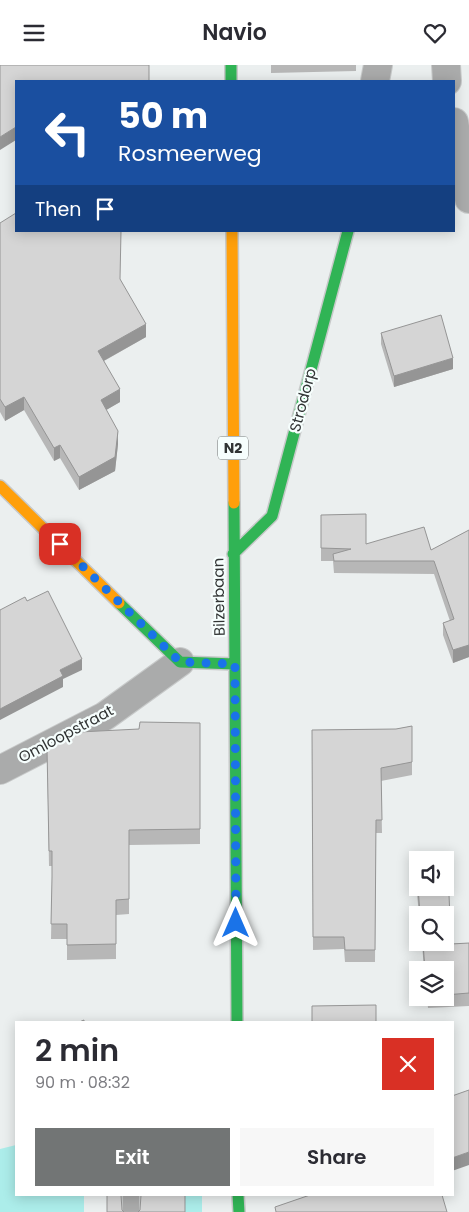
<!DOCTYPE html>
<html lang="en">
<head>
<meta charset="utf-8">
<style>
  :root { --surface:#fff; --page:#f7f7f7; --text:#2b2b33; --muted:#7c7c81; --accent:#727575 }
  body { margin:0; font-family:Poppins,sans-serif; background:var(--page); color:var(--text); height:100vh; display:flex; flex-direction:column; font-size:19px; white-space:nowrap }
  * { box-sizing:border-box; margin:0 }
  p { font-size:16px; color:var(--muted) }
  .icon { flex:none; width:28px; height:28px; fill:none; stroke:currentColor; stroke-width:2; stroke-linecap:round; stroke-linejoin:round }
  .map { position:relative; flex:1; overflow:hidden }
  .panel { position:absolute; left:15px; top:956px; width:439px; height:175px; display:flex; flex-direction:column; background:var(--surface); border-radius:0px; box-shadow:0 2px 12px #0003 }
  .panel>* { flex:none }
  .top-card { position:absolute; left:15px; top:15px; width:440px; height:152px; border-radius:0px; box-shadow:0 2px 12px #0003; background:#1a4fa0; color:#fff; overflow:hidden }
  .controls { position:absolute; left:409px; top:786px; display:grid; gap:10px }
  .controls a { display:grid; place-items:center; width:45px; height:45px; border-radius:0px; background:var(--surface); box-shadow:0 2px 12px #0003; font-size:25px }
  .pin { position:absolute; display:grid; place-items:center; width:42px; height:42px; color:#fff; margin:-21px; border-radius:10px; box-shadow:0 2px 8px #0006 }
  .me { position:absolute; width:55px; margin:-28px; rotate:0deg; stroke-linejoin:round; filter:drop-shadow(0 0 4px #0008) }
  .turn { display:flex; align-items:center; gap:18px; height:105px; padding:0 20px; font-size:22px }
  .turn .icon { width:65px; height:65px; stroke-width:2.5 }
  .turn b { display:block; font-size:35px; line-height:42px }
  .then { display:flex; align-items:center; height:48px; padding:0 20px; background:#0003; gap:10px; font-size:19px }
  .round { display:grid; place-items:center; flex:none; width:52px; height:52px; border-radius:0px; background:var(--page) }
  .summary { display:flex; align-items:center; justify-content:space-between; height:85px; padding:0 20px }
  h1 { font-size:30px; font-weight:600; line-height:38px }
  .cta { display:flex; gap:10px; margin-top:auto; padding:10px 20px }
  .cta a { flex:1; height:58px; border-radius:0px; background:var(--accent); color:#fff; font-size:20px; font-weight:600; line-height:58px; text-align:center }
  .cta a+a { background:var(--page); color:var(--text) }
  header { display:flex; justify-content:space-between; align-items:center; height:65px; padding:0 20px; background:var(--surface); font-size:22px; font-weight:600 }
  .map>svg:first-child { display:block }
  .green { fill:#acedea }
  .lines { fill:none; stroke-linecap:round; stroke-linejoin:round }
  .lane-casing { stroke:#c7c9c9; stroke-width:19 }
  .street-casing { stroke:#c7c9c9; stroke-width:30 }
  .fast-casing { stroke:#c7c9c9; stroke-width:14 }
  .slow-casing { stroke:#c7c9c9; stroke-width:14 }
  .lane { stroke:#aaabab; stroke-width:16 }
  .street { stroke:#aaabab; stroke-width:28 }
  .fast { stroke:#30b455; stroke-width:11 }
  .slow { stroke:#ff9f0a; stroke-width:11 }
  .wall { fill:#b7b7b7 }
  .shaded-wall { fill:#959595 }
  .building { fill:#d5d5d5; stroke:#959595 }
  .route { stroke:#1a73e8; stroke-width:9; stroke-dasharray:0 16.2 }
  .labels { text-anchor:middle; stroke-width:4.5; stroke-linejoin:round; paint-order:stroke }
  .shield { fill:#f6fefd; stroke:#6c7170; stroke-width:1 }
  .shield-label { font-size:14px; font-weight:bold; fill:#313434 }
  .street-label { font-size:15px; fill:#313434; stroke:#f6fefd }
</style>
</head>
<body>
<header><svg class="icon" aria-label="menu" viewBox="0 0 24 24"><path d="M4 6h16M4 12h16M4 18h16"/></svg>Navio<svg class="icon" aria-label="heart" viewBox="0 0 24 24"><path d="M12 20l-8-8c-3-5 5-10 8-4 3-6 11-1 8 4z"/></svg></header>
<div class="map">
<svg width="469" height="1147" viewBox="0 0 469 1147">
  <rect width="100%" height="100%" fill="#ebefef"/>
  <path class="green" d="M16 1080V1130H84V1147H0V1084Z
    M184 1130H202V1147H184Z"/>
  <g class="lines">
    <g class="lane-casing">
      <path id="lane" d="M131 1147V1130"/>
    </g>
    <g class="street-casing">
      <path id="street" d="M446 0 447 16
        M375 16 378 0
        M454 57 469 134
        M0 705 105 651 180 597"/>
    </g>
    <g class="fast-casing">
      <path id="fast" d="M231 0V16
        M234 438 237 958
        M233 489 272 451 348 166
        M119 538 180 597 235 599
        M238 1130 239 1147"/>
    </g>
    <g class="slow-casing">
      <path id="slow" d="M232 166 234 438
        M0 421 119 538"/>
    </g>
    <use href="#lane" class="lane"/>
    <use href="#street" class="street"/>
    <use href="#fast" class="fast"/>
    <use href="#slow" class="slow"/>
  </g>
  <path class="wall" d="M271 0H356V6L271 8Z
    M0 158 120 214 146 272 104 296 120 337 106 345 118 379 115 406 79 425 60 393 54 396 24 345 5 356 0 347Z
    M381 268 453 304 394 322 381 279Z
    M321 450 366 479 431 485 469 465V592L453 598 443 570V558L450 556 434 509 334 508 333 496H321Z
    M200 658V779L129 780V849L116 850V894L67 895V874H51L52 819V801H49L47 683 139 664Z
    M412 661V710L381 716 382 768H376L375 897H345L344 884 313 885 312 665 396 664Z
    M416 805H418V822H445L451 879 469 878V941L428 943 427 932H445V905H424L422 878H445V850H419L416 818Z"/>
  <path class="shaded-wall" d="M16 62V75L0 85V72Z
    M146 259V272L98 299V286Z
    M453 293V304L394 322V311Z
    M120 324V337L101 348V335Z
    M24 332V345L5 356V342Z
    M118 366V379L115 406 79 425V412Z
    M60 380V393L54 396V383Z
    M469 580V592L453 598V585Z
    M82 594V605L63 614V622L0 655V644L60 605Z
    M469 1087V1100L452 1106V1093Z"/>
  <path class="building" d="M0 0H149V16H16V62L0 72Z
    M16 148V166H121L120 214 146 259 98 286 120 324 101 335 118 366 115 392 79 412 60 380 54 383 24 332 5 342 0 334V158Z
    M441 250 453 293 394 311 381 268Z
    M366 449V479L424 462 431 485 469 465V580L453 585 443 558 454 554 434 496H334L333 489 351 484 321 483V450Z
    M48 526 82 594 60 605 63 611 0 644V545L25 532 27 536Z
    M140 657 200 658V764L129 765V834L116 835V879L67 880V859H51L52 812V786H49L47 683 79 667 139 664Z
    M412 661V697L381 703 382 755H376L375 885H345L344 872H313L312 665 396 664Z
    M445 805H448L451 879 469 878V928L445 930V905H425L423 878H445V850H420L418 822H445Z
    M376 940V958H312V941Z
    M84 955V958H77Z
    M469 1025V1087L452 1093V1031Z
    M107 1130H121L122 1145 124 1147H107Z
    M141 1130H185V1147H138L140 1145Z
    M310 1130H442L447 1147H276L275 1142Z"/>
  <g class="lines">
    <path class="route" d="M60 479 180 597 235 599 236 858"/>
  </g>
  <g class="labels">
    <rect class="shield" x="218" y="371.5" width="30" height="23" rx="4"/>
    <g class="shield-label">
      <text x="233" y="388">N2</text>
    </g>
    <g class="street-label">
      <text transform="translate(303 335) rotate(-75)" y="5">Strodorp</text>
      <text transform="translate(219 532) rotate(-91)" y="5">Bilzerbaan</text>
      <text transform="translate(66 669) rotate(-28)" y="5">Omloopstraat</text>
    </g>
  </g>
</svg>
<div class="controls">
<a><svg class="icon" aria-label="sound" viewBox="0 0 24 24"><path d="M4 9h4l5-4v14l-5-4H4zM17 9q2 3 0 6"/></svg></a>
<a><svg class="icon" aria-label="search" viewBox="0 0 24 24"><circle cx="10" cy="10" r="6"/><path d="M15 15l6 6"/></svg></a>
<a><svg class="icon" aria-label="layers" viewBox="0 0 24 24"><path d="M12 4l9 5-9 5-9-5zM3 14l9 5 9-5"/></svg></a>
</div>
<div class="pin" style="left:60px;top:479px;background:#d93025"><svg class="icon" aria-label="arrive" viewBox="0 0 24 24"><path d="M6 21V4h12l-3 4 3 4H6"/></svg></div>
<svg class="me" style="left:236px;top:858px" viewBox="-20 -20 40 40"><path d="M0-17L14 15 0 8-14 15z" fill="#1a73e8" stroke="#fff" stroke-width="4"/></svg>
<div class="top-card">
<div class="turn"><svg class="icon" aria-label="left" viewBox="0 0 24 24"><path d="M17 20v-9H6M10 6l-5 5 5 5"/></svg><div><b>50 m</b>Rosmeerweg</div></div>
<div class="then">Then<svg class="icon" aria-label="arrive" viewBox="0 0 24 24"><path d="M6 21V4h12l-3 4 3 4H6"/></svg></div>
</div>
<section class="panel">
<div class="summary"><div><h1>2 min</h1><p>90 m · 08:32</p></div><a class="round" style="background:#d93025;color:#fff"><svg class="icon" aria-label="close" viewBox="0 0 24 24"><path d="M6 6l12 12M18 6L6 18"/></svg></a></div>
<div class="cta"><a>Exit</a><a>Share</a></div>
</section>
</div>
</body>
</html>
